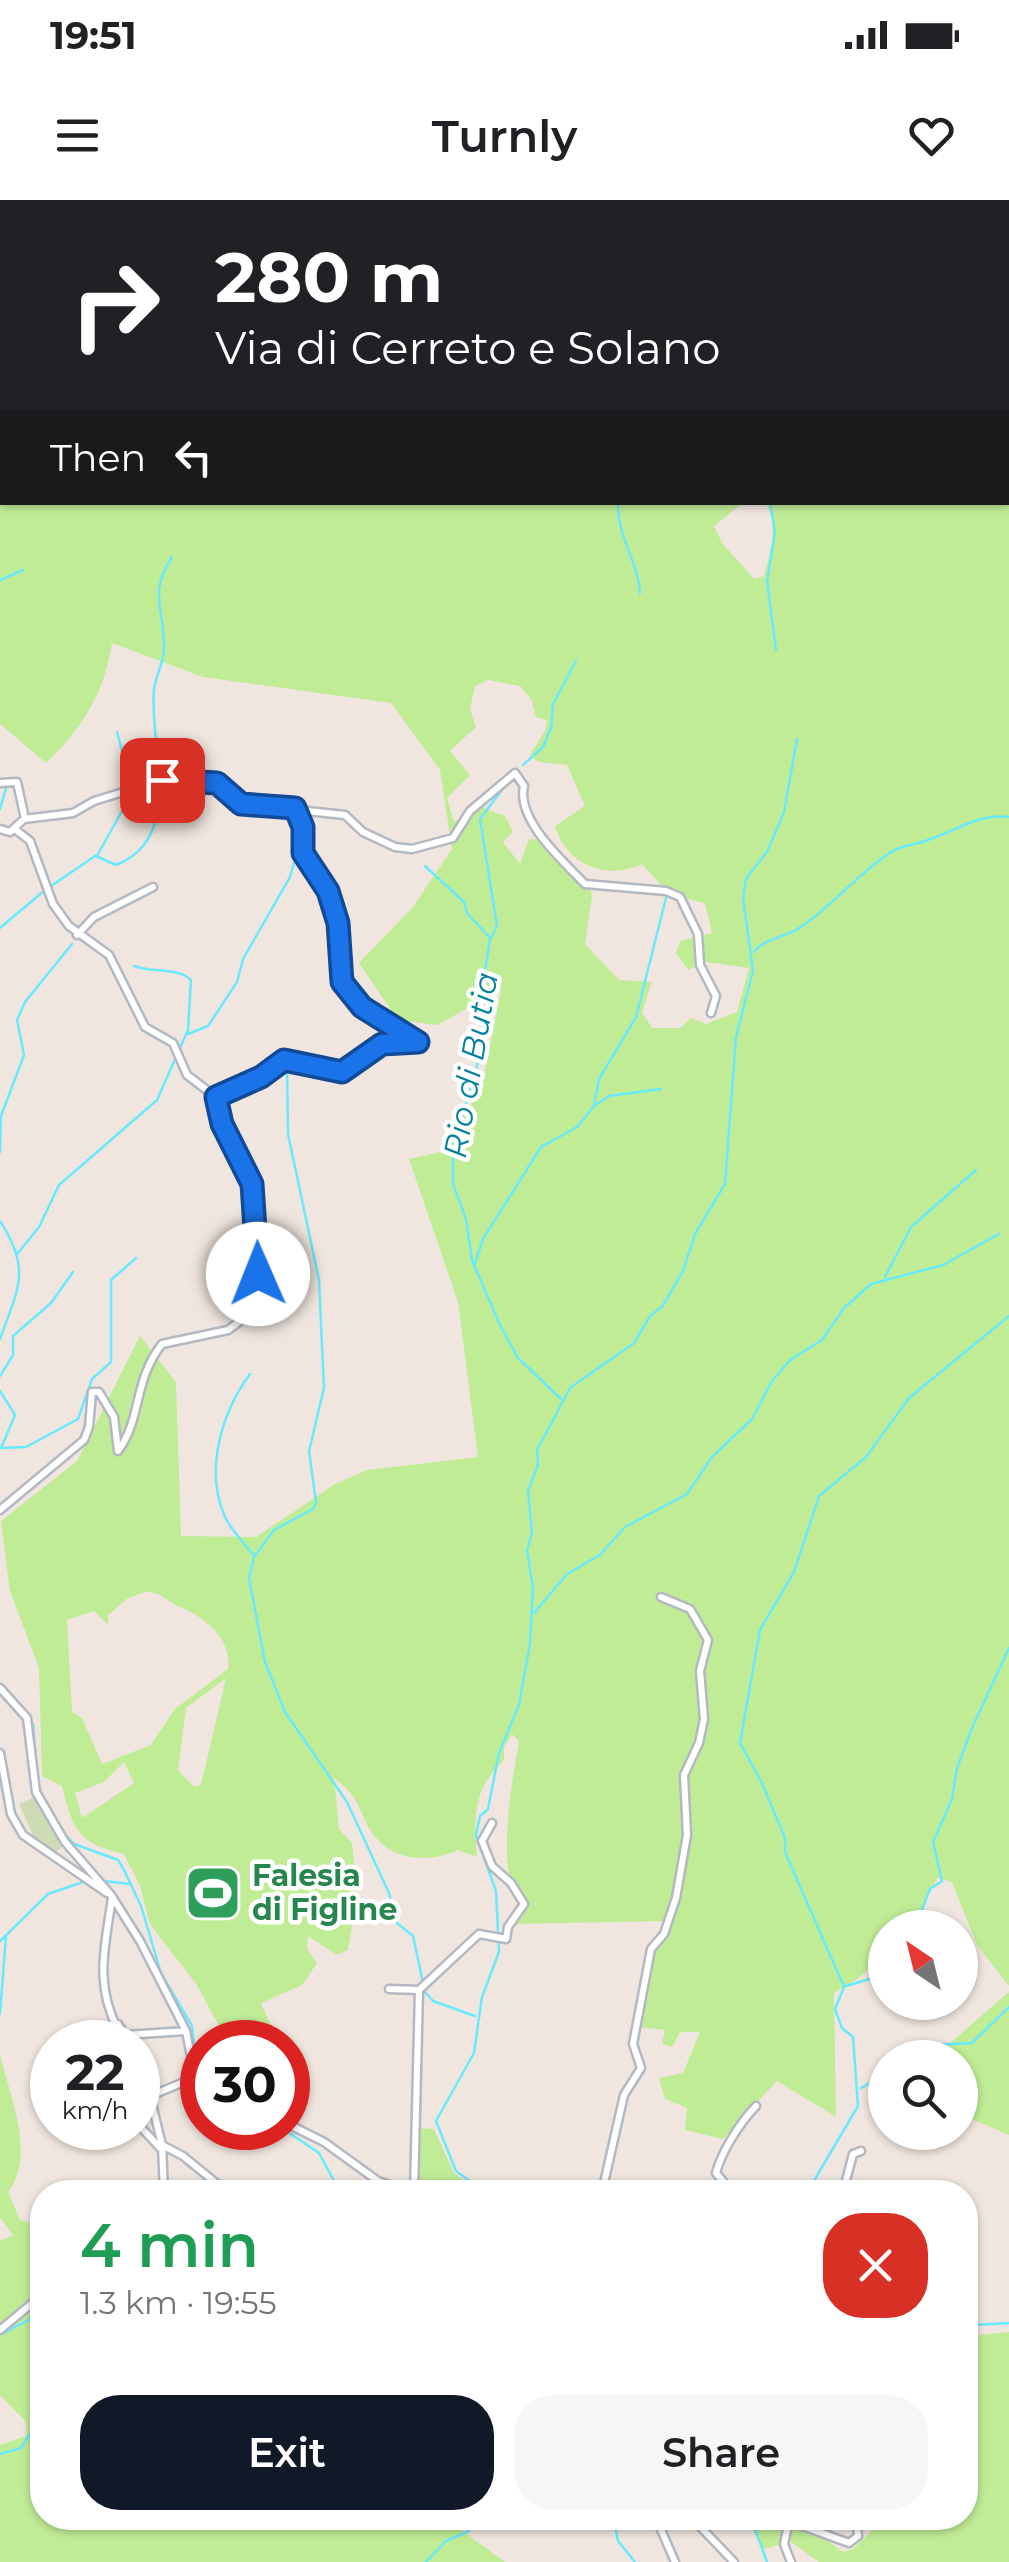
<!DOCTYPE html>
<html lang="en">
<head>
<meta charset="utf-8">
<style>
  :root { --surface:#fff; --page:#f6f6f6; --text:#202124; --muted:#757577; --accent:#111827 }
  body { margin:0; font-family:Montserrat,sans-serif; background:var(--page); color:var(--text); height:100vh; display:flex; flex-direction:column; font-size:38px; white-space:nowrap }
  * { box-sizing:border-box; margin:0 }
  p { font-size:32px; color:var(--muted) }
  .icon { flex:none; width:55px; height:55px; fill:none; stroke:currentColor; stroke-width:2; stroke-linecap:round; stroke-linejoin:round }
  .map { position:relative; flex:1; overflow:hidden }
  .panel { position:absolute; left:30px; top:1980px; width:948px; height:350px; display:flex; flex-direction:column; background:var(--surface); border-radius:40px; box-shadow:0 2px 8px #0004 }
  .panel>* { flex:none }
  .banner { position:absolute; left:0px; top:0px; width:1010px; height:305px; box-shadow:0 2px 8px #0004; background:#202124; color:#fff; overflow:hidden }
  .needle { width:65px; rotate:325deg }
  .buttons { position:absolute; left:868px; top:1710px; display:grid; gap:20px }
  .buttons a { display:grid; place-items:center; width:110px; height:110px; border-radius:50%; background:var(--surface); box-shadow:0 2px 8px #0004; font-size:50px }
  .speed { position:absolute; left:30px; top:1820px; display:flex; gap:20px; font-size:50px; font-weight:700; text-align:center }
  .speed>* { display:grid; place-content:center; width:130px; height:130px; border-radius:50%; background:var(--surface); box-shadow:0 2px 8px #0004; line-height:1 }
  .speed small { font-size:25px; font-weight:400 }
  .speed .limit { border:15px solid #d22; background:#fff; color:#111 }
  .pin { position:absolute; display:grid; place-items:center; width:85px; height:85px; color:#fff; margin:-42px; border-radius:20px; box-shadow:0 5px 15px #0006 }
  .me { position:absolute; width:110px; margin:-55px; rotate:359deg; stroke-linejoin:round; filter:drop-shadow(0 0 8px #0008) }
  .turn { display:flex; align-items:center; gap:35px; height:210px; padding:0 50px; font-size:45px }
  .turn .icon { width:130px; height:130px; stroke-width:2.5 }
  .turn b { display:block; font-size:70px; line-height:85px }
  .then { display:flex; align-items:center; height:95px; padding:0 50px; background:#0003; gap:20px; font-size:38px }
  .round { display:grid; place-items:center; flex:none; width:105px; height:105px; border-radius:40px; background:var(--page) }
  .headline { display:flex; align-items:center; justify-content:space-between; height:170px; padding:0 50px }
  h1 { font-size:60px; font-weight:600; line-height:75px; color:#1e9e55 }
  .primary-button { display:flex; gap:20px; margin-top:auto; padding:20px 50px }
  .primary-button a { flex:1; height:115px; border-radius:40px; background:var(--accent); color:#fff; font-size:40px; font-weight:600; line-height:115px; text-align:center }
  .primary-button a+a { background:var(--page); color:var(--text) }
  .status { display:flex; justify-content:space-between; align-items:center; height:70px; padding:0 50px; background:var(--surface); direction:ltr }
  .status svg { height:28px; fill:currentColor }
  header { display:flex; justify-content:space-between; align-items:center; height:130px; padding:0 50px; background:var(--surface); font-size:45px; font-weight:600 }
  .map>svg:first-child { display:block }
  .green { fill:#c0ec96; fill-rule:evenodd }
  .cemetery { fill:#cddcb4 }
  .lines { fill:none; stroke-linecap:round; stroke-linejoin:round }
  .stream { stroke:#68eafc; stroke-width:2.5 }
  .minor-casing { stroke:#b3b8c2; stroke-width:11 }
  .minor { stroke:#fff; stroke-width:6 }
  .route-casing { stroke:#114b97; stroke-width:25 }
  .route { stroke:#1a73e8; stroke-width:18 }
  .labels { text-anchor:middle; stroke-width:9; stroke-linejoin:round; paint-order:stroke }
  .leisure-label { font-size:30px; font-weight:bold; fill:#27864d; stroke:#fff; text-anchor:start }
  .water-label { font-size:32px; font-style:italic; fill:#02819f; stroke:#fff }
</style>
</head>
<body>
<div class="status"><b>19:51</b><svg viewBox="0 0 49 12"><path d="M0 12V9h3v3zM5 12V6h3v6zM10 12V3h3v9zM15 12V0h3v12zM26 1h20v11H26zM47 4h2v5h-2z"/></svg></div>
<header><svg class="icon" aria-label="menu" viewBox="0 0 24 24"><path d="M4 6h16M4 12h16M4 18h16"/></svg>Turnly<svg class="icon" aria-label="heart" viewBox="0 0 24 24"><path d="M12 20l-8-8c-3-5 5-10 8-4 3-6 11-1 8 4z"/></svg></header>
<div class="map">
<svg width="1009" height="2362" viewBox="0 0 1009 2362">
  <rect width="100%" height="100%" fill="#f0e6df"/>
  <path class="green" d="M0 0H647L2 2V302L743 303 714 326 722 343 754 379 764 376C771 352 778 324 766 303L1008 302 1009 207V1786L977 1745 952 1682 937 1678C925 1702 916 1727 885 1728 885 1763 862 1777 834 1793L836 1917 777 1881 723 1939 685 1930 687 1908 665 1899 659 1878 683 1873 700 1832H680L672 1847 662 1844 665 1830 641 1827 654 1752 668 1737 666 1721 514 1724 525 1712C525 1695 515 1692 510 1677 501 1644 513 1576 519 1541L512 1534 504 1547V1560C472 1590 474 1617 477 1657L458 1650C435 1661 399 1663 378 1640 359 1619 364 1599 334 1578L339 1629 352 1643 357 1697 348 1750 337 1755 308 1736 307 1749 317 1763 302 1785 261 1803 278 1842H258L229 1828 222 1832 197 1785 150 1724 140 1686 124 1654C77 1643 73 1629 62 1586L42 1576 39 1468 10 1391 1 1321 77 1261 140 1136 176 1182 181 1336 256 1337 335 1284 367 1270 478 1257 458 1102 409 959 445 951 482 886 501 790 437 825 398 820 359 763 412 708 452 649 440 570 391 503 203 477 112 443C105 492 82 529 46 563L0 524ZM488 480 520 486 531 499 536 517 547 520 546 529 530 555 538 562 567 565 585 606 555 626C566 665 607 681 642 664L670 695 705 703 712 733 680 741 676 753 688 770 707 762 749 768 737 812 706 824 691 818 680 828H652L642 812 652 782 619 780 585 744 592 696 588 681 549 640 529 639 520 664 503 642 513 632 505 616 481 607 454 622 447 598 470 575 450 551 476 527 470 509 475 486ZM145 1392C162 1391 167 1402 182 1408 205 1418 232 1438 228 1469L175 1509 151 1545 102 1564 82 1518 72 1512 67 1420 94 1411 108 1425V1415L128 1398ZM226 1478 201 1585 194 1587 178 1570 186 1508ZM124 1562 134 1583 82 1618 75 1593 104 1582Z
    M1009 1792V1935L960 1914V1858L934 1857Z
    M0 1854C9 1896 37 1955 8 1992L20 2020 42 2026V2318H445L505 2362H0V2245L26 2236V2222L0 2195V2041L13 2035 0 2018Z
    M418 1928 434 1929 454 1973 482 1992H444L418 1978Z
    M965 2131 978 2135 1009 2132V2362H819L791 2342 763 2349 746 2318H815L821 2336 843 2352 853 2349 879 2324V2318H965Z"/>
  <path class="cemetery" d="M36 1596 64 1645 53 1654 35 1640 19 1604Z"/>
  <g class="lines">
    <path class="stream" d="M792 0H793
      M325 2 327 0
      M759 2 770 0
      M1008 75 1009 74
      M618 302C617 337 638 361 640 393
      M770 302 775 332 767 381 776 450
      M0 380 23 370
      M523 565 543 547 551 528 553 504 576 461
      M507 583 480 619 497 726 490 739 484 778 485 809 477 866 453 948V984L466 1019 472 1060 500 1125 518 1158 561 1199
      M0 609 7 585
      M96 656 116 665C187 637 148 544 154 489 156 474 165 462 164 445 163 406 149 392 172 357
      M425 666 464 702 467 713 490 738
      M51 686 98 654 136 586 137 578 127 570 117 532
      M0 728 45 690
      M754 752C765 737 786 738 801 727 833 705 859 673 891 652 901 645 916 645 928 640 956 631 978 613 1009 617
      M188 834 208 826 237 782 243 759 290 677 299 644
      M287 865 288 934 319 1080 324 1188 309 1251 316 1302 313 1309 274 1330 254 1357 249 1378 265 1462 285 1512 347 1602 389 1693 397 1723 413 1736 425 1792 433 1801 475 1816
      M596 905 609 896 661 889
      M0 952 1 916 24 855 17 820 25 802 72 744
      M0 1021C32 1071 18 1088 0 1139
      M17 1054 39 1027 59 985 157 900 188 830 191 780C178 767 151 773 134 766
      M474 1066 483 1039 541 947 577 927 594 906 599 879 636 817 666 698
      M885 1077 911 1027 976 970
      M250 1174C222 1212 204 1270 225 1317 232 1331 245 1344 254 1356
      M0 1176 13 1155V1136L51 1103 73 1072
      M0 1191 15 1215 1 1248
      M0 1248 26 1247 78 1219 92 1179 111 1162V1080L136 1058
      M534 1413 567 1374 600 1355 625 1327 687 1294 712 1257 752 1219 772 1181 790 1160 822 1140 844 1108 871 1084 943 1065 999 1034
      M17 1503 33 1524 36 1564
      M62 1631 74 1644 118 1660 124 1670 141 1706 161 1773 192 1826 197 1870
      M104 1681 130 1684
      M900 1728 917 1722 930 1689 942 1681 933 1642 952 1599 957 1568 972 1528 1009 1448
      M0 1741 48 1694 86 1681
      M846 1786 873 1778 885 1747
      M844 1787 785 1652V1638L762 1583 740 1543 760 1430 794 1372 819 1296 866 1257 909 1198 1009 1116
      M0 1814 6 1736
      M913 1858 932 1845 972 1843 1009 1807
      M200 1882 202 1891
      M861 1888 885 1874
      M282 1928 319 1953 340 1992
      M485 1992 456 1971 436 1921 474 1853 482 1797 499 1752 496 1691 476 1635 480 1616 488 1609 499 1553 519 1505 530 1443 533 1388 527 1350 532 1333 528 1291 538 1265 537 1250 570 1188 634 1143 650 1116 662 1107 683 1071 695 1034 725 984 736 837 753 771 743 698 746 679 768 650 784 612 797 539
      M815 1992 812 1984 858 1906 853 1837 842 1828 835 1809 844 1787
      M965 2120 974 2125 1009 2123
      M0 2135 42 2113
      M33 2238 42 2236
      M0 2254 21 2248 37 2223 42 2123
      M613 2318 618 2341 635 2362
      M751 2318 767 2362
      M471 2328 485 2318
      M426 2362 446 2341 469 2331"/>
    <g class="minor-casing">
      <path id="minor" d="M54 0 59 2
        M241 0 243 2
        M807 0 810 2
        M668 2 670 0
        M681 2 683 0
        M0 583 17 582 25 619
        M295 608 303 627V653L330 695 337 723 342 781 362 807 418 842
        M0 629 10 632 24 619 73 613 94 601 159 581 194 580 224 586 241 604 345 615 363 632 395 647 412 649 453 638 470 611 515 573 524 586C516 620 564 662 585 684L666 691 680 697 698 734 700 765 716 796 711 813
        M77 735 94 717 153 687
        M216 897C236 881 263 874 285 860L342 872 382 844 418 843
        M0 1310 84 1240 89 1227 92 1192H99L114 1217 118 1251C142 1219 133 1181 162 1144L228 1130 260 1106 252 983 222 924 216 897 187 875 173 843 145 827 109 755 69 726 53 704 30 641 16 630
        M0 1488 27 1518 36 1592 65 1642 111 1695 140 1741 186 1831 194 1872 202 1880
        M0 1553 11 1614 23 1635 107 1693
        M389 1789 419 1790 479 1734 506 1739 508 1727 524 1704 511 1683 492 1666 482 1641 492 1623
        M118 1824 125 1835 186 1831
        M81 1842 118 1830C94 1783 105 1747 112 1698
        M138 1846 142 1884
        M142 1884 150 1896 196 1877
        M150 1896 162 1945 183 1956 227 1992
        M138 1924 161 1949
        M288 1924 324 1942 378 1981 409 1992
        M162 1945 164 1992
        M414 1992 419 1790
        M602 1992 624 1895 641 1868 633 1844 651 1749 664 1734 676 1698 687 1635 684 1575 699 1543 704 1519 700 1471 708 1440 690 1409 661 1397
        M732 1992 716 1973C722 1951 739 1924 756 1906
        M843 1992 853 1954 861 1951
        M0 2130 42 2095
        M656 2318 675 2362
        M692 2318 734 2362
        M791 2362 784 2344 789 2321 849 2343 858 2336 856 2318"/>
    </g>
    <use href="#minor" class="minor"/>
  </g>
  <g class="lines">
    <g class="route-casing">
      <path id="route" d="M162 580 217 583 241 604 295 608 303 627V653L328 691 338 723 342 782 362 807 418 842 382 844 342 872 284 860 261 877 216 897 222 924 252 984 258 1074"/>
    </g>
    <use href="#route" class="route"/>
  </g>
  <defs>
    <g id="stadium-square" transform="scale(2.875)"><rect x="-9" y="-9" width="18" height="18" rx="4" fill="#2e9e5b" stroke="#fff"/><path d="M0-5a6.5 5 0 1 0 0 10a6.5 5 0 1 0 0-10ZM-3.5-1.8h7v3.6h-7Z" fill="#fff"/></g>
  </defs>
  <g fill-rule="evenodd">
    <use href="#stadium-square" x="213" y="1693"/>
  </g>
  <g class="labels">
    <g class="leisure-label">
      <text x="252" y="1686">Falesia<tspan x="252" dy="34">di Figline</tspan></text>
    </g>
    <g class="water-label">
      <text transform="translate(471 865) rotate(-80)" y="11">Rio di Butia</text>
    </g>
  </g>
</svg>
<div class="buttons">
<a><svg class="needle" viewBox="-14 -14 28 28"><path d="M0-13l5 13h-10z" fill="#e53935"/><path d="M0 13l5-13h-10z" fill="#757577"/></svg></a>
<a><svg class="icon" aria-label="search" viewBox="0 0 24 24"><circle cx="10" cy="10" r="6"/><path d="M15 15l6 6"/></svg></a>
</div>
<div class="speed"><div>22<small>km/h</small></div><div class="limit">30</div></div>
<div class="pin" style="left:162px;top:580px;background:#d93025"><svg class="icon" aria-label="arrive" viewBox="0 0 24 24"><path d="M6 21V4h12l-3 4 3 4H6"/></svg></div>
<svg class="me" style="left:258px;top:1074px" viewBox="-20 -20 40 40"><circle r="19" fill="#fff"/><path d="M0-13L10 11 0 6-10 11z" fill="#1a73e8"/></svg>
<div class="banner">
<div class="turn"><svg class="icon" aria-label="right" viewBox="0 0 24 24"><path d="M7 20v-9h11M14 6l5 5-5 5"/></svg><div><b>280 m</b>Via di Cerreto e Solano</div></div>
<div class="then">Then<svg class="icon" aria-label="left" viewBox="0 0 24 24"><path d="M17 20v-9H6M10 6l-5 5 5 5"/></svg></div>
</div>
<section class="panel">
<div class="headline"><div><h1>4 min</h1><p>1.3 km · 19:55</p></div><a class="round" style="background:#d93025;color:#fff"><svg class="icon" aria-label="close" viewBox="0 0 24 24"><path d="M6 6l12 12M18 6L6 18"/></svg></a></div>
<div class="primary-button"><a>Exit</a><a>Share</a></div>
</section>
</div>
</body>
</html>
